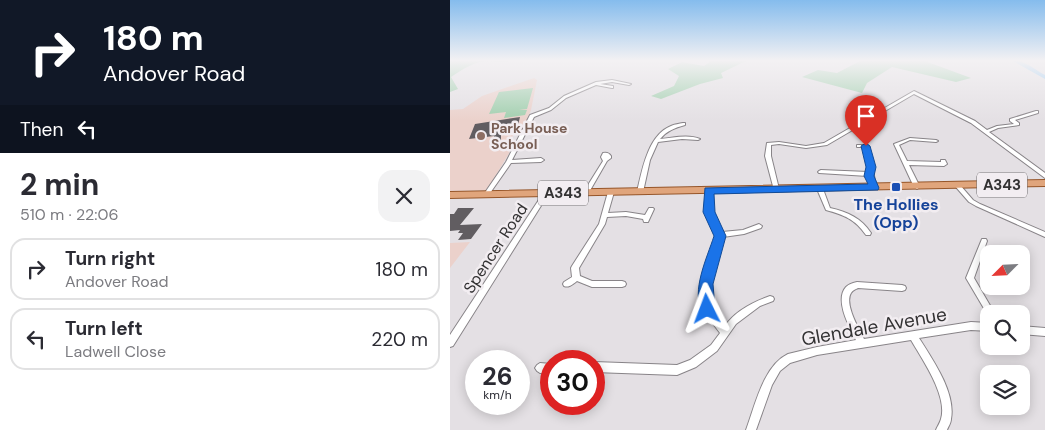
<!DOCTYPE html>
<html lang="en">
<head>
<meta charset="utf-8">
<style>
  :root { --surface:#fff; --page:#f2f2f3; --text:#2b2b33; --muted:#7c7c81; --line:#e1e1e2 }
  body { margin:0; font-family:"DM Sans",sans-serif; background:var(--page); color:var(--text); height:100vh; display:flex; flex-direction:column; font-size:19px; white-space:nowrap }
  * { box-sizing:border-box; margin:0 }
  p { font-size:16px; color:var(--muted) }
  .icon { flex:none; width:28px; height:28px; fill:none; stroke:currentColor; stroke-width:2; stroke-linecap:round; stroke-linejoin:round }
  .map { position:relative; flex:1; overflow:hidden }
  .drawer { display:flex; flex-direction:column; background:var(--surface); width:450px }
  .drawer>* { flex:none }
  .guide { background:#111827; color:#fff; overflow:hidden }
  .needle { width:32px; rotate:246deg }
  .tools { position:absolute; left:530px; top:245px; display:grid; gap:10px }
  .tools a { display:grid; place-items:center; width:50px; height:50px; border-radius:10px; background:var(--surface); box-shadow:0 2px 12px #0003; font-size:25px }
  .speed { position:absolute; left:15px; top:350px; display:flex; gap:10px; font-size:25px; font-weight:700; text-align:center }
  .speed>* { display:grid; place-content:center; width:65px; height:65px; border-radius:50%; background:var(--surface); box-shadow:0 2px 12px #0003; line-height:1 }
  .speed small { font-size:12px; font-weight:400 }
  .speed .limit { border:8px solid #d22; background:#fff; color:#111 }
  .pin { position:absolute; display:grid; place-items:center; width:42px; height:42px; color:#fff; margin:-51px -21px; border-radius:50% 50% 50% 0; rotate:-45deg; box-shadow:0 0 5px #0007 }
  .pin .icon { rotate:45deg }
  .me { position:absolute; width:55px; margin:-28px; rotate:357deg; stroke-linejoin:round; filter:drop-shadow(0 0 4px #0008) }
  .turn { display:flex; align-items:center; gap:18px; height:105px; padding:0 20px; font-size:22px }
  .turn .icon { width:65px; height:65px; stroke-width:2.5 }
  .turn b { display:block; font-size:35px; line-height:42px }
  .then { display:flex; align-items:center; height:48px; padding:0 20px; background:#0003; gap:10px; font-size:19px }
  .round { display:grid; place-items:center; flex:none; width:52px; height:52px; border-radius:15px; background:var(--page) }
  .overview { display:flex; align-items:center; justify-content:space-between; height:85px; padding:0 20px }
  h1 { font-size:30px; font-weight:700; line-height:38px }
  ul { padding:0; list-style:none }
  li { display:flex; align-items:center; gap:15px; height:62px; margin:0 10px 8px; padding:0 10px; border:2px solid var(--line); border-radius:15px }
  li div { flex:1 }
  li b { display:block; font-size:19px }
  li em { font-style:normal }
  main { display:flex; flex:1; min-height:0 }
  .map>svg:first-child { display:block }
  .education { fill:#ebd1cb }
  .green { fill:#a1cfae }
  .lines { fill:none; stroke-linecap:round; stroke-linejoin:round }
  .river { fill:#91c9f4; fill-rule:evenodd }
  .building { fill:#615d61 }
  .minor-casing { stroke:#888488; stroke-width:2 }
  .primary-casing { stroke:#96562a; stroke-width:2 }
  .minor { fill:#fff; fill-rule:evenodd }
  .primary { fill:#e0a57c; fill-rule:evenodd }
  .route { fill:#1a73e8; stroke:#114b97 }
  .education-dot { fill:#8d6e63; stroke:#f2edf1; stroke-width:2 }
  .transit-dot { fill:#1a4fb4; stroke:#f2edf1; stroke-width:2 }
  .labels { text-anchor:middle; stroke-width:5; stroke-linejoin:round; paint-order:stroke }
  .far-education-label { font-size:14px; font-weight:bold; fill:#785e54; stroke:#f2edf1; text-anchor:start }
  .shield { fill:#f2edf1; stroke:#6c6a6c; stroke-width:1 }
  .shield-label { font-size:15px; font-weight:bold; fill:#333233 }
  .transit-label { font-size:16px; font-weight:bold; fill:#164399; stroke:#f2edf1 }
  .street-label { font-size:16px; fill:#333233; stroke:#f2edf1 }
  .near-street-label { font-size:19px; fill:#333233; stroke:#f2edf1 }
</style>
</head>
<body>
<main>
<section class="drawer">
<div class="guide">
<div class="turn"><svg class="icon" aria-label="right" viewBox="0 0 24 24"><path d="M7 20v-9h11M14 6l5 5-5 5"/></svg><div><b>180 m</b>Andover Road</div></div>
<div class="then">Then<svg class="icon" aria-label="left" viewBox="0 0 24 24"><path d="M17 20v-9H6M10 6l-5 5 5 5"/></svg></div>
</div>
<div class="overview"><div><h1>2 min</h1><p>510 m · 22:06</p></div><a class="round"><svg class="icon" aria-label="close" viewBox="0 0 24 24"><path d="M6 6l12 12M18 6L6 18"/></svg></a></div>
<ul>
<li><svg class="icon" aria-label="right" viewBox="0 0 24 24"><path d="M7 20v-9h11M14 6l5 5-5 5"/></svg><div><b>Turn right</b><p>Andover Road</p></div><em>180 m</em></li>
<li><svg class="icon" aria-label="left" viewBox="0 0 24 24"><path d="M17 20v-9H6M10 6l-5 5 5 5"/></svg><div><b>Turn left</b><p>Ladwell Close</p></div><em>220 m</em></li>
</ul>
</section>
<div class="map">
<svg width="595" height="430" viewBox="0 0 595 430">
  <rect width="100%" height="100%" fill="#e4e0e4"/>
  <path class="education" d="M84 78 87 80 81 110 73 131 65 132 60 140H67L37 190 0 191V110L13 109 32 96Z
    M20 242 0 268V243Z"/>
  <path class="green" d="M0 61H58C50 63 45 61 38 61 24 61 12 70 1 77L8 89 0 92Z
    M261 61H296L271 73 273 78 250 84 211 99 201 96 224 86 229 76 218 69 232 62 254 66Z
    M410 61H475L521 78 506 82 442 67 417 83 412 93 352 77 368 70 387 73Z
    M83 88 77 109 69 110H77L75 115 54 118 56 112 39 114 49 92Z"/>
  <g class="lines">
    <path class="river" d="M563 61C575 60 585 70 595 75V79Z"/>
  </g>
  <path class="building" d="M70 117 68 125 64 126 61 133 51 134V141L43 142 44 136 19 139 25 124Z
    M8 208H24L10 225 32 224 21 239 8 240 13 233H8L10 230 0 231V214H4Z"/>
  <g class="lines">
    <g class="minor-casing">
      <path id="minor" d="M162 80 181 84 179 85 162 82 150 84 163 86V88H162L146 85 116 98 101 110 84 117 62 160 91 158 94 160 91 162 61 163 38 196H34L33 195 34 194 56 162 80 115 99 108 114 96 146 82Z
        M464 91 525 121 537 130 547 126 564 124 560 121V119L586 111H588V113L565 120 569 123V125L548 128 539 132 595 173V178L521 123 464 94 377 145 356 148 329 144 321 145V156L329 189 328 190H324L315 156 317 143 329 142 356 146 374 143Z
        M233 123H235V125C224 128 217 131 210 139 223 138 238 134 250 139L248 140 232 139 208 142 200 160 193 192 192 193H188L187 192C192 170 198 135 221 126 225 124 229 124 233 123Z
        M460 138 486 140 488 141 486 142 460 140 449 145 457 161 491 162V160H495L497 164 494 166 459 165 470 187 467 189 464 187 444 144Z
        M407 145H416L418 146C423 159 422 174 427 187L426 188H422L421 187 418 176 369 173 368 172 369 171 371 170 418 172 416 157 414 147H407Z
        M153 153C157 152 159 153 161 156V158L157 161 138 194H134L133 193 153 161 151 157Z
        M508 184 510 185 523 200 530 204 595 232V237L526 206 519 202 505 186Z
        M370 187 373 189 380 208C398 212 411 218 421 233L420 235H416C405 219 394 215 376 210L367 189Z
        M259 189 262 191V212L272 232 293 230 309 224 312 226 311 228 294 234 273 237 271 246 262 271 259 298 261 308 275 326C285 311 303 302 320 296L323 297 324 299 323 301 310 306 286 324 267 351 246 367 227 375 144 372V362L227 365 240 360 261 345 270 333 254 312 251 298 254 271 265 246 267 235 256 212V191Z
        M161 190 164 192 158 213 176 212 195 215 199 208H203L204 209 198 222H194L193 219 176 216 157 217 155 224 129 268 130 276 142 281H172L175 282 176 284 175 286 172 287H142L127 281C123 284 119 288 114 286L113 284 114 282 122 277 121 268 122 266 149 224 158 192Z
        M96 191 99 193 3 346 0 347V335L94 192Z
        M532 239H536L537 241 524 278 545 314H539V317L516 278Z
        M407 282 452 285 455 286 456 288 455 290 452 291 408 288C404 290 403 290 401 293 394 304 409 329 414 339L521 322 539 323V331L521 330 469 338C483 360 506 393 501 419 501 423 498 427 497 430H486C487 427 490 423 491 419 498 396 472 359 461 340L367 355 340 363 330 371 322 385 306 430H296C305 406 313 366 338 354L367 347 406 340C400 328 384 300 396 287 399 284 403 283 407 282Z
        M571 326 595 328V336L571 334Z
        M90 363 101 364V374L90 373 87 371 85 368 87 365Z"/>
    </g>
    <g class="primary-casing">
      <path id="primary" d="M595 180V186L0 198V192Z"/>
    </g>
    <use href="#minor" class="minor"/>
    <use href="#primary" class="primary"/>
  </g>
  <linearGradient id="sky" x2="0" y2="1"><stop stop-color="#85bced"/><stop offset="0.5" stop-color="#f3f1f3"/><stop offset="1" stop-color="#f3f1f3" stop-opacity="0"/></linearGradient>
  <rect width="595" height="121" fill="url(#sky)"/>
  <path class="route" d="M416 143 420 146 426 167 424 176 429 188 428 190 264 194 265 212 276 236 263 284 265 309 262 313 257 315 252 313C241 290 257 258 264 236L253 212 255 188 418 184 414 176 416 167 411 146Z"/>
  <circle class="education-dot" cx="31" cy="136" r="5"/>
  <rect class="transit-dot" x="441" y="182" width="10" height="10" rx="2.5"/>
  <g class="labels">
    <g class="far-education-label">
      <text x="41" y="133">Park House<tspan x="41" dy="16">School</tspan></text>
    </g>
    <g class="shield">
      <rect x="527" y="172.5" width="50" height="25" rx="4"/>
      <rect x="88" y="180.5" width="50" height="25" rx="4"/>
    </g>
    <g class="shield-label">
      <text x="552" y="190">A343</text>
      <text x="113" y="198">A343</text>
    </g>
    <g class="transit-label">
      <text x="446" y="210">The Hollies<tspan x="446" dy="18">(Opp)</tspan></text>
    </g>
    <g class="street-label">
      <text transform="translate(45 248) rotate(-57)" y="6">Spencer Road</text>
    </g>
    <g class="near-street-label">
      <text transform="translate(424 326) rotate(-10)" y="7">Glendale Avenue</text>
    </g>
  </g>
</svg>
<div class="tools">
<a><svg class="needle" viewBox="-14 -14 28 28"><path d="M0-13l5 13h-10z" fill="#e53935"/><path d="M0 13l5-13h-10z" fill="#7c7c81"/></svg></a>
<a><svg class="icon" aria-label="search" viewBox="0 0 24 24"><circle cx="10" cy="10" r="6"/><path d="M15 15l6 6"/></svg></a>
<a><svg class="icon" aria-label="layers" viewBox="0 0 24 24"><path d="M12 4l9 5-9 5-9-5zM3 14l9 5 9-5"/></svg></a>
</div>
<div class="speed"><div>26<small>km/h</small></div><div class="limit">30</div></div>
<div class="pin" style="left:416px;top:146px;background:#d93025"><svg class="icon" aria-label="arrive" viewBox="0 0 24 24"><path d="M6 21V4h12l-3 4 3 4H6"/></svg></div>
<svg class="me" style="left:257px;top:309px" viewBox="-20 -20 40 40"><path d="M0-17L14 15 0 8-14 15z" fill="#1a73e8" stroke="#fff" stroke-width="4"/></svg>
</div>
</main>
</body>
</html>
